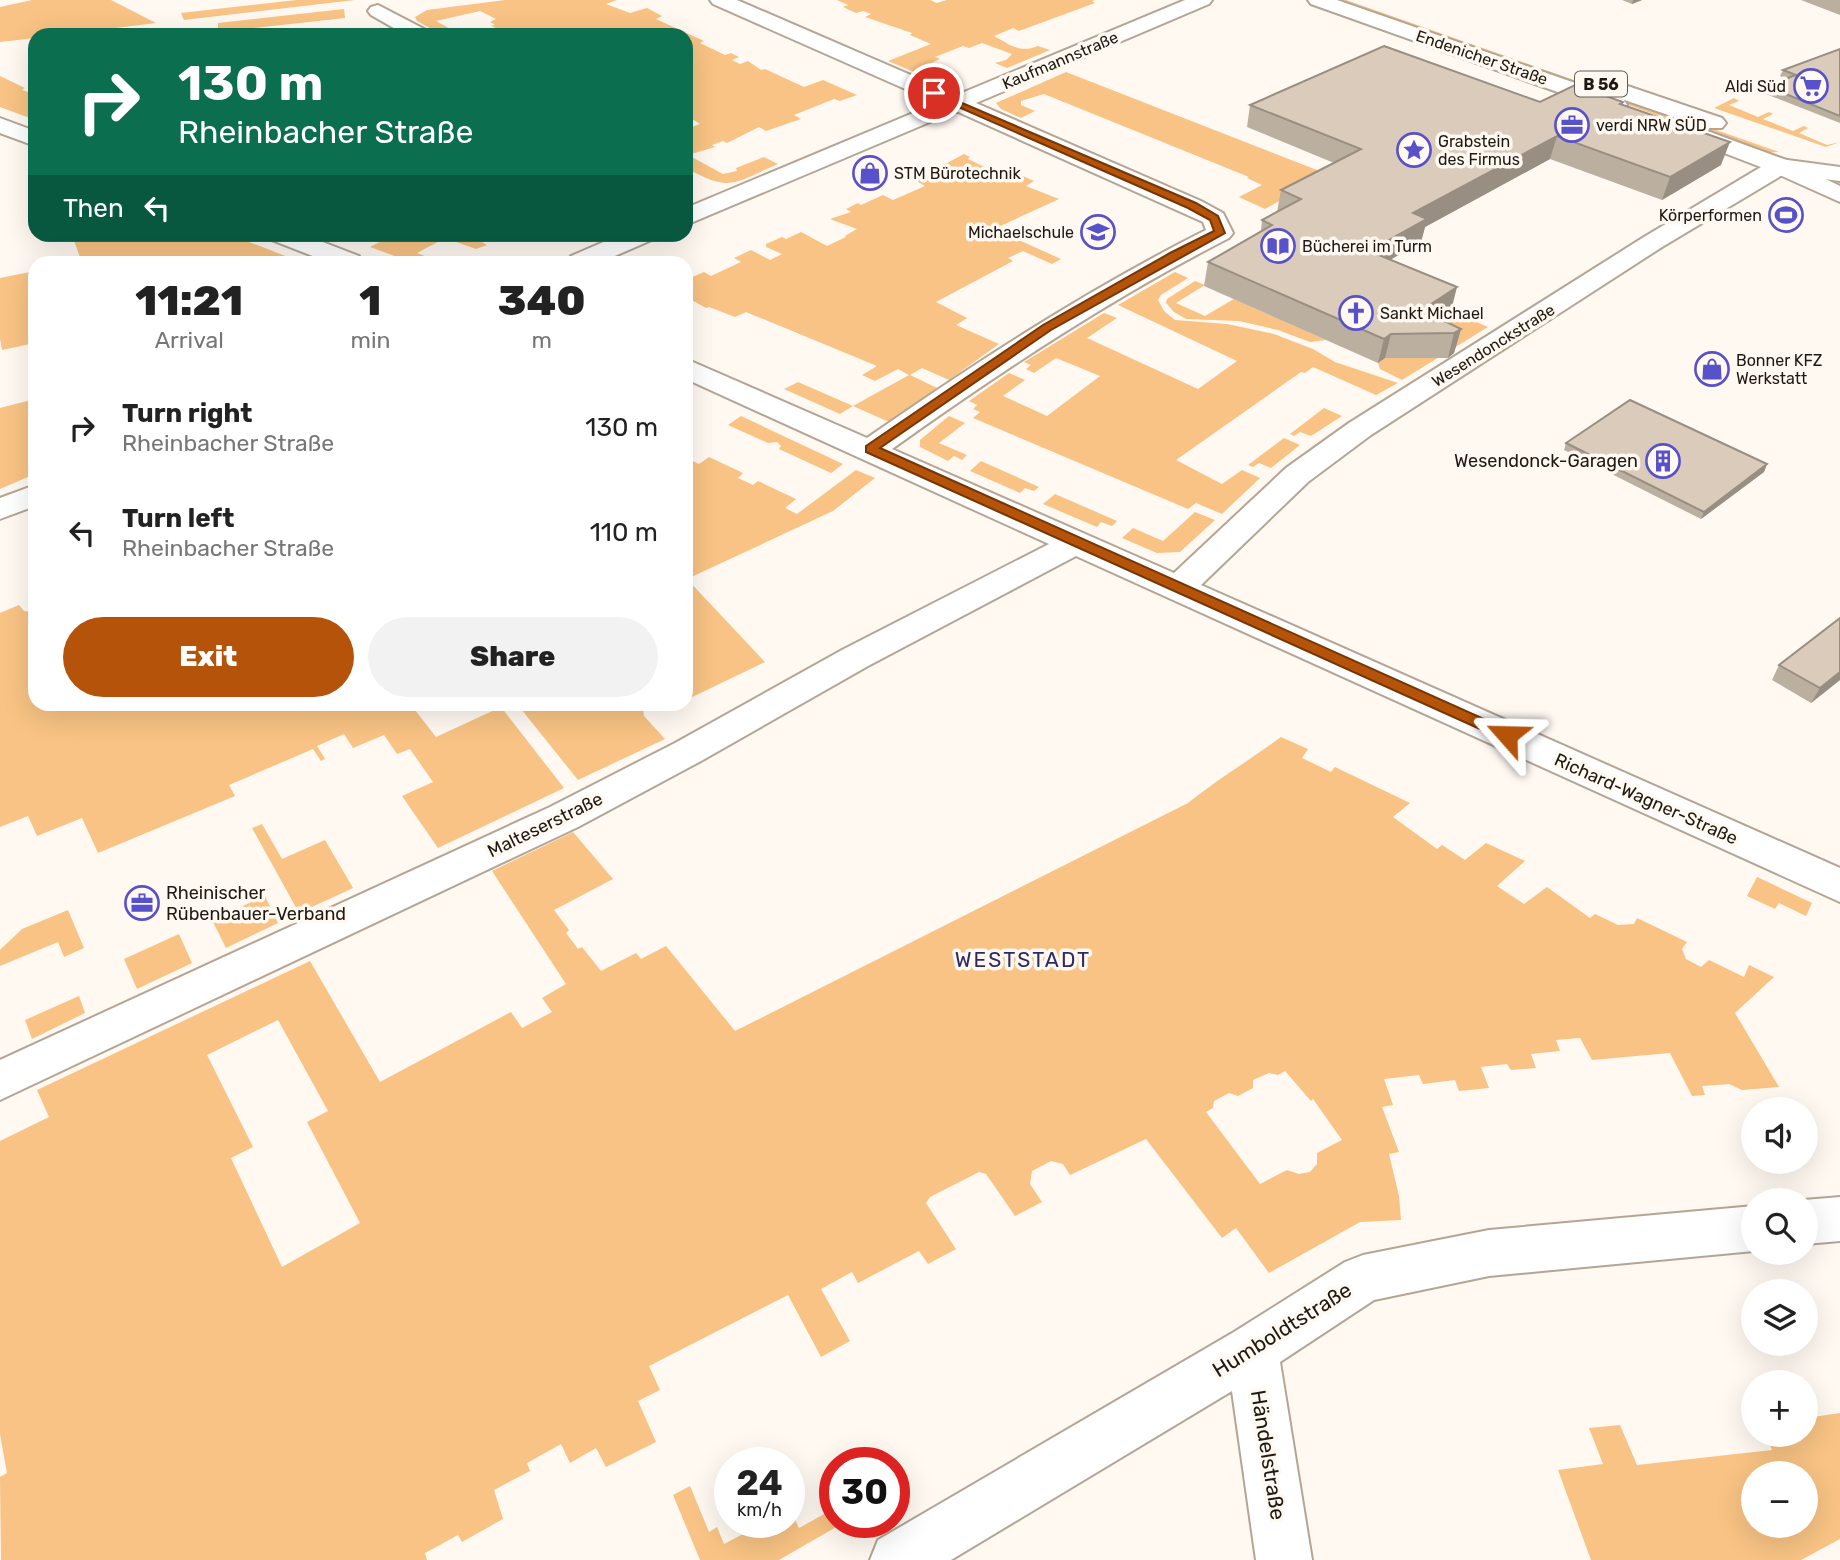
<!DOCTYPE html>
<html lang="en">
<head>
<meta charset="utf-8">
<style>
  :root { --surface:#fff; --page:#f2f2f2; --text:#222; --muted:#767676; --accent:#b45309 }
  body { margin:0; font-family:Rubik,sans-serif; background:var(--page); color:var(--text); height:100vh; display:flex; flex-direction:column; font-size:26px; white-space:nowrap }
  * { box-sizing:border-box; margin:0 }
  p { font-size:23px; color:var(--muted) }
  .icon { flex:none; width:38px; height:38px; fill:none; stroke:currentColor; stroke-width:2; stroke-linecap:round; stroke-linejoin:round }
  .map { position:relative; flex:1; overflow:hidden }
  .sheet { position:absolute; left:28px; top:256px; width:665px; height:455px; display:flex; flex-direction:column; background:var(--surface); border-radius:21px; box-shadow:0 7px 28px #0002 }
  .sheet>* { flex:none }
  .hud { position:absolute; left:28px; top:28px; width:665px; height:214px; border-radius:21px; box-shadow:0 7px 28px #0002; background:#0b6e4f; color:#fff; overflow:hidden }
  .buttons { position:absolute; left:1741px; top:1097px; display:grid; gap:14px }
  .buttons a { display:grid; place-items:center; width:77px; height:77px; border-radius:50%; background:var(--surface); box-shadow:0 7px 28px #0002; font-size:35px }
  .speed { position:absolute; left:714px; top:1447px; display:flex; gap:14px; font-size:35px; font-weight:700; text-align:center }
  .speed>* { display:grid; place-content:center; width:91px; height:91px; border-radius:50%; background:var(--surface); box-shadow:0 7px 28px #0002; line-height:1 }
  .speed small { font-size:18px; font-weight:400 }
  .speed .limit { border:10px solid #d22; background:#fff; color:#111 }
  .pin { position:absolute; display:grid; place-items:center; width:60px; height:60px; color:#fff; margin:-30px; border:4px solid #fff; border-radius:50%; box-shadow:0 2px 7px #0007 }
  .me { position:absolute; width:77px; margin:-38px; rotate:295deg; stroke-linejoin:round; filter:drop-shadow(0 0 5px #0008) }
  .turn { display:flex; align-items:center; gap:24px; height:147px; padding:0 35px; font-size:32px }
  .turn .icon { width:91px; height:91px; stroke-width:2.5 }
  .turn b { display:block; font-size:49px; line-height:60px }
  .then { display:flex; align-items:center; height:66px; padding:0 35px; background:#0003; gap:14px; font-size:26px }
  .eta { display:flex; justify-content:space-evenly; align-items:center; height:119px; text-align:center }
  .eta b { font-size:42px; font-weight:800; line-height:49px }
  .button { display:flex; gap:14px; margin-top:auto; padding:14px 35px }
  .button a { flex:1; height:80px; border-radius:42px; background:var(--accent); color:#fff; font-size:28px; font-weight:800; line-height:80px; text-align:center }
  .button a+a { background:var(--page); color:var(--text) }
  ul { padding:0; list-style:none }
  li { display:flex; align-items:center; gap:21px; height:105px; padding:0 35px }
  li div { flex:1 }
  li b { display:block; font-size:26px }
  li em { font-style:normal }
  .map>svg:first-child { display:block }
  .green { fill:#f8c384; fill-rule:evenodd }
  .lines { fill:none; stroke-linecap:round; stroke-linejoin:round }
  .street-casing { stroke:#b4a595; stroke-width:4 }
  .primary-casing { stroke:#b4a595; stroke-width:4 }
  .street { fill:#fff; fill-rule:evenodd }
  .primary { fill:#fff; fill-rule:evenodd }
  .wall { fill:#bbafa0 }
  .shaded-wall { fill:#998e82 }
  .building { fill:#dacbba; stroke:#998e82; stroke-width:2 }
  .route { fill:#b45309; stroke:#753606; stroke-width:2 }
  .labels { text-anchor:middle; stroke-width:7; stroke-linejoin:round; paint-order:stroke }
  .far-street-label { font-size:16px; fill:#1f1913; stroke:#fff9f2 }
  .shield { fill:#fff9f2; stroke:#625c56; stroke-width:2 }
  .shield-label { font-size:16px; font-weight:bold; fill:#1f1913 }
  .far-poi-label { font-size:16px; fill:#1f1913; stroke:#fff9f2; text-anchor:start }
  .poi-label { font-size:18px; fill:#1f1913; stroke:#fff9f2; text-anchor:end }
  .street-label { font-size:18px; fill:#1f1913; stroke:#fff9f2 }
  .quarter-label { font-size:21px; letter-spacing:2px; fill:#2c2b65; stroke:#fff9f2 }
  .near-street-label { font-size:21px; fill:#1f1913; stroke:#fff9f2 }
</style>
</head>
<body>
<div class="map">
<svg width="1840" height="1560" viewBox="0 0 1840 1560">
  <rect width="100%" height="100%" fill="#fff9f2"/>
  <path class="green" d="M32 0H111L156 23 59 35H35V38L0 42V7Z
    M297 0H355L184 20 181 13Z
    M505 0H617L606 4 630 13 647 8 662 16 656 19 704 41 700 43 725 55 731 53 739 57 732 60 740 64 748 61 761 70 765 69 804 87 823 80 857 95 840 101 834 99 794 115 801 119 766 131 759 127 727 143 723 141 712 145 715 147 688 155 723 174 737 171 736 168 764 157 778 164C734 183 731 193 686 168V129L700 124 692 119H686V35H514L491 26 495 25 490 22 496 19 480 11 436 21 461 35H442L417 21 415 17 427 10Z
    M837 0H930L937 3 947 0H1095L1092 1 1095 3 1019 31 1013 28 994 36C1008 43 1018 54 1038 46L1050 50 1007 68 995 63 1006 60 1012 54 982 43 969 48 963 46 935 57 940 59 927 65 941 71 926 77 888 61 931 44 910 35 912 33 865 17 871 14 863 11 856 13 843 7 848 5Z
    M1335 0H1346L1779 152 1762 153Z
    M344 9 345 18 218 32V23Z
    M1066 72 1327 174 1265 209 1239 197 1262 185 1247 178 1249 177 1044 94 1021 101V105L1035 111 1021 118 1001 109 996 103Z
    M0 76 25 88 22 90 35 94V120L0 107Z
    M1734 98 1739 101 1729 105 1758 117 1769 112 1773 114 1763 119 1793 131 1804 126 1808 128 1799 133 1827 145 1840 142 1826 147 1714 108Z
    M964 154 970 157 968 159 999 174 1009 170 1034 181 1026 186 1059 199 994 229 1061 259 1052 264 1023 251 1008 258 1013 261 936 302 967 318 956 325 999 344 949 380 922 368 910 375 937 388 889 422 853 406 840 414 784 389 798 382 853 406 909 375 898 369 875 381 862 375 877 366 746 312 735 317 709 307 706 308 686 297V277L690 278 704 272 711 276 741 262 734 258 751 250 770 260 782 254 766 247V244L782 237 786 239 801 232 827 246 846 237 845 236 857 229 830 219 851 212 846 209 858 203 861 205 883 195 893 200 925 186 915 180Z
    M395 234 481 235 475 238 487 245 476 249 445 238 417 253 440 262H411L370 247Z
    M72 235H231L301 262H72L81 260Z
    M35 271V343L2 350 0 339V278Z
    M1175 272 1188 278 1161 295 1158 300 1164 311 1175 320 1227 324 1274 334 1313 349 1335 362 1398 383 1376 395 1313 367 1305 373 1301 372 1176 460 1222 484 1242 470 1260 478 1222 514 1196 503 1188 509 973 418 980 412 973 409 977 405 969 401 1009 373 1025 380 1003 396 1047 416 1100 376 1056 358 1034 373 1026 369 1031 365 1024 362 1104 313 1117 318 1087 338 1198 389 1237 361 1118 305Z
    M1195 281 1205 285 1176 303 1205 316 1234 299 1326 340 1310 342 1278 330 1239 321 1186 319 1174 312 1166 303 1167 299Z
    M1451 311 1488 327 1402 380 1380 369 1378 363Z
    M35 399V474L0 489V408Z
    M1324 408 1342 416 1311 436 1300 432 1294 436 1290 434Z
    M741 416 843 464 831 473 779 449 781 446 777 442 768 443 728 425Z
    M949 416 965 423 939 443 967 455 962 460 954 456 948 461 920 447V440Z
    M1284 438 1300 445 1271 468 1259 463 1253 467 1248 465Z
    M709 457 743 473 738 478 753 485 758 481 796 499 785 508 797 514 856 470 875 478 833 511 687 579 765 662 686 700V458L699 464Z
    M981 461 1039 487 1034 491 1025 488 1020 493 970 471Z
    M1055 494 1117 521 1112 526 1101 522 1097 527 1043 504Z
    M1195 512 1215 520 1180 552 1157 553 1122 538 1133 528 1163 541Z
    M19 605 24 611 35 612V704H416L412 706 436 737 501 707 564 788 438 848 402 796 433 782 410 749 397 754 384 735 353 748 344 734 317 746 325 759 321 761 313 749 229 785 235 796 98 853 82 818 37 836 28 816 0 827V613Z
    M517 704H642L644 716 665 739 578 780Z
    M1281 737 1308 749 1302 758 1331 772 1335 767 1410 803 1393 817 1437 849 1442 845 1465 860 1486 843 1525 861 1497 886 1524 904 1547 887 1590 918 1595 914 1618 925 1634 924 1637 918 1687 942 1682 949 1686 959 1701 967 1709 960 1744 977 1749 965 1774 977 1735 1013 1779 1087 1742 1090 1729 1084 1702 1086 1705 1095 1692 1096 1670 1053 1592 1060 1580 1038 1556 1040 1560 1051 1531 1054 1536 1068 1511 1070 1507 1064 1481 1067 1489 1088 1459 1091 1455 1080 1423 1084 1419 1075 1384 1079 1393 1105 1382 1107 1399 1152 1389 1154 1399 1196 1401 1220 1360 1222 1269 1273 1236 1228 1222 1238 1146 1139 1070 1175 1063 1164 1051 1161 1032 1171 1030 1184 1042 1202 1015 1216 986 1174 979 1172 930 1197 926 1203 956 1249 928 1264 919 1251 858 1283 852 1272 821 1289 850 1341 821 1357 788 1295 649 1366 660 1390 638 1401 656 1442 606 1467 596 1448 570 1463 561 1444 527 1463 530 1471 494 1490 503 1519 462 1542 458 1535 425 1553 427 1560H1L0 1477 7 1473 0 1434V1141L49 1117 37 1090 310 961 380 1082 511 1012 522 1028 552 1012 542 998 566 984 492 871 573 832 613 879 554 910 569 930 566 933 578 949 582 947 601 971 636 953 641 959 666 946 735 1031 1188 803C1218 779 1250 760 1281 737ZM278 1020 328 1111 307 1122 360 1223 282 1267 231 1158 253 1147 207 1055ZM1285 1071 1311 1101 1313 1099 1342 1140 1317 1153V1164L1310 1172 1299 1174 1287 1170 1260 1184 1206 1112 1213 1108 1214 1101 1229 1093 1238 1096 1253 1088V1080L1269 1073 1278 1075Z
    M262 824 282 859 325 840 353 888 299 913 252 828Z
    M1757 877 1812 903 1806 916 1779 903 1775 909 1747 896Z
    M265 896 278 923 226 948 212 920Z
    M68 910 84 948 64 957 58 942 0 966V950L22 929Z
    M179 934 192 963 137 989 124 959Z
    M79 996 85 1013 32 1039 25 1020Z
    M1840 1413V1539L1801 1560H1591L1558 1470 1603 1464 1589 1428 1620 1425 1637 1465 1772 1450 1766 1435H1806V1418ZM1754 1474H1806V1526H1754Z
    M690 1486 709 1532 717 1527 724 1544 764 1523 789 1522V1507L799 1528 835 1508V1522L843 1523 779 1560H700L673 1495Z"/>
  <g class="lines">
    <g class="street-casing">
      <path id="street" d="M710 0H737L957 95 1185 0H1212L1209 4 976 103 1201 201 1223 213 1233 233 1229 238C1110 299 1000 372 892 449L1174 573 1286 468 1349 423 1644 237 1771 161 1780 159 1840 167V181L1784 174 1662 247 1371 435 1308 482 1201 585 1840 868V902L1076 556 868 666 701 761 578 827 0 1100V1060L550 807 675 743 842 650 1049 544 686 379V359L867 438C976 362 1087 290 1206 230L1203 222 956 111 686 225V208L937 103 713 4Z
        M378 5 428 31 431 35H406L371 15 368 11 371 7Z
        M0 118 35 131V146L0 133Z
        M266 234H302L359 256 363 262H328L269 239Z
        M622 234H657L654 239 601 262H567L571 256Z
        M35 485V506L0 519V498Z
        M1840 1197V1241L1806 1244V1200H1804Z
        M1754 1206V1251L1489 1276 1374 1300 1280 1362 1312 1560H1256L1232 1391 951 1560H870L878 1540 1234 1332 1345 1262 1363 1255 1489 1230Z"/>
    </g>
    <g class="primary-casing">
      <path id="primary" d="M1308 0H1337L1624 100 1627 105 1624 110H1608L1311 4Z
        M1592 74 1722 118 1726 123 1722 128H1706L1584 86 1581 81 1584 76Z
        M1680 121 1789 161 1840 186V202L1771 171 1672 133 1668 128 1672 123Z"/>
    </g>
    <use href="#street" class="street"/>
    <use href="#primary" class="primary"/>
  </g>
  <path class="wall" d="M1622 0H1642L1632 4Z
    M1801 0H1840V15Z
    M1840 49V123L1763 93 1766 86 1786 79 1780 76 1783 70Z
    M1623 102V105L1721 165 1662 200 1550 159 1425 227 1421 242 1390 260 1451 311 1439 319 1461 329 1454 353 1448 358H1385L1378 363 1204 286 1208 262 1261 231 1262 220 1277 212 1281 190 1334 163 1247 127 1250 105Z
    M1566 443 1767 464 1764 472 1701 519 1564 450Z
    M1779 665 1840 680 1811 703 1772 680Z"/>
  <path class="shaded-wall" d="M1633 0H1642L1632 4Z
    M1557 136 1550 159 1425 227 1421 242 1364 275 1369 251 1413 213Z
    M1730 142 1721 165 1662 200 1670 177Z
    M1457 287 1451 311 1415 334 1422 310Z
    M1461 329 1454 353 1448 358 1454 333Z
    M1391 334 1385 358 1378 363 1384 339Z
    M1767 464 1764 472 1701 519 1704 512Z
    M1840 672V680L1811 703 1820 688Z"/>
  <path class="building" d="M1384 46 1540 102 1575 85 1623 102 1620 104 1730 142 1670 177 1557 136 1413 213 1427 219 1369 251 1457 287 1422 310 1461 329 1454 333 1391 334 1384 339 1208 262 1272 225 1262 220 1301 199 1281 190 1361 149 1250 105Z
    M1840 49V116L1766 86 1796 75 1783 70Z
    M1630 400 1767 464 1704 512 1566 443Z
    M1840 618V672L1820 688 1779 665Z"/>
  <path class="route" d="M934 91 1196 203 1218 216 1225 233 1051 330 880 448 1513 732 1515 735 1513 739H1502L866 452V446L1043 325 1170 253 1214 231 1210 220 1188 208 931 95 930 93Z"/>
  <defs>
    <g id="supermarket-ring" transform="scale(1.75)"><circle r="9.5" fill="#fff9f2" stroke="#5852ca" stroke-width="1.5"/><path d="M-6-5.5h2.5l.6 2H6L4.5 2H-2.5L-4.4-4H-6ZM-1.5 3.2a1.3 1.3 0 1 0 .1 0ZM3 3.2a1.3 1.3 0 1 0 .1 0Z" fill="#5852ca"/></g>
    <g id="office-ring" transform="scale(1.75)"><circle r="9.5" fill="#fff9f2" stroke="#5852ca" stroke-width="1.5"/><path d="M-6-3h4V-5.5h4V-3h4V5H-6ZM-1-4.5V-3h2v-1.5ZM-6 0V1H6V0Z" fill="#5852ca"/></g>
    <g id="sight-ring" transform="scale(1.75)"><circle r="9.5" fill="#fff9f2" stroke="#5852ca" stroke-width="1.5"/><path d="M0-6L1.8-2.2L6-1.7L2.9 1.2L3.7 5.4L0 3.3L-3.7 5.4L-2.9 1.2L-6-1.7L-1.8-2.2Z" fill="#5852ca"/></g>
    <g id="shop-ring" transform="scale(1.75)"><circle r="9.5" fill="#fff9f2" stroke="#5852ca" stroke-width="1.5"/><path d="M-5-2.5h2.3a2.7 3.5 0 0 1 5.4 0H5L5.5 6h-11ZM-1.5-2.5h3a1.5 2.3 0 0 0-3 0Z" fill="#5852ca"/></g>
    <g id="stadium-ring" transform="scale(1.75)"><circle r="9.5" fill="#fff9f2" stroke="#5852ca" stroke-width="1.5"/><path d="M0-5a6.5 5 0 1 0 0 10a6.5 5 0 1 0 0-10ZM-3.5-1.8h7v3.6h-7Z" fill="#5852ca"/></g>
    <g id="school-ring" transform="scale(1.75)"><circle r="9.5" fill="#fff9f2" stroke="#5852ca" stroke-width="1.5"/><path d="M0-5L7-2L0 1L-7-2ZM-4 1L0 2.5L4 1V4Q0 6-4 4Z" fill="#5852ca"/></g>
    <g id="library-ring" transform="scale(1.75)"><circle r="9.5" fill="#fff9f2" stroke="#5852ca" stroke-width="1.5"/><path d="M-6-4Q-3-5.5-.7-3.5V5Q-3 3-6 4ZM6-4Q3-5.5 .7-3.5V5Q3 3 6 4Z" fill="#5852ca"/></g>
    <g id="church-ring" transform="scale(1.75)"><circle r="9.5" fill="#fff9f2" stroke="#5852ca" stroke-width="1.5"/><path d="M-1.2-6h2.4v3.5h3.3v2.4h-3.3V6h-2.4V-.1h-3.3v-2.4h3.3Z" fill="#5852ca"/></g>
    <g id="building-ring" transform="scale(1.75)"><circle r="9.5" fill="#fff9f2" stroke="#5852ca" stroke-width="1.5"/><path d="M-4-6H4V6H1V3H-1V6H-4ZM-2.5-4.3h1.7v1.8h-1.7ZM.8-4.3h1.7v1.8H.8ZM-2.5-1h1.7V.8h-1.7ZM.8-1h1.7V.8H.8Z" fill="#5852ca"/></g>
  </defs>
  <g fill-rule="evenodd">
    <use href="#supermarket-ring" x="1811" y="86"/>
    <use href="#office-ring" x="1572" y="125"/>
    <use href="#sight-ring" x="1414" y="150"/>
    <use href="#shop-ring" x="870" y="173"/>
    <use href="#stadium-ring" x="1786" y="215"/>
    <use href="#school-ring" x="1098" y="232"/>
    <use href="#library-ring" x="1278" y="246"/>
    <use href="#church-ring" x="1356" y="313"/>
    <use href="#shop-ring" x="1712" y="369"/>
    <use href="#building-ring" x="1663" y="461"/>
    <use href="#office-ring" x="142" y="903"/>
  </g>
  <g class="labels">
    <g class="far-street-label">
      <text transform="translate(1482 57) rotate(19)" y="6">Endenicher Straße</text>
      <text transform="translate(1060 60) rotate(-23)" y="6">Kaufmannstraße</text>
      <text transform="translate(1493 345) rotate(-32)" y="6">Wesendonckstraße</text>
    </g>
    <rect class="shield" x="1575" y="71.5" width="52" height="25" rx="5"/>
    <g class="shield-label">
      <text x="1601" y="90">B 56</text>
    </g>
    <g class="far-poi-label">
      <text x="1786" y="92" text-anchor="end">Aldi Süd</text>
      <text x="1596" y="131">verdi NRW SÜD</text>
      <text x="1438" y="147">Grabstein<tspan x="1438" dy="18">des Firmus</tspan></text>
      <text x="894" y="179">STM Bürotechnik</text>
      <text x="1762" y="221" text-anchor="end">Körperformen</text>
      <text x="1074" y="238" text-anchor="end">Michaelschule</text>
      <text x="1302" y="252">Bücherei im Turm</text>
      <text x="1380" y="319">Sankt Michael</text>
      <text x="1736" y="366">Bonner KFZ<tspan x="1736" dy="18">Werkstatt</tspan></text>
    </g>
    <g class="poi-label">
      <text x="1638" y="467">Wesendonck-Garagen</text>
      <text x="166" y="899" text-anchor="start">Rheinischer<tspan x="166" dy="21">Rübenbauer-Verband</tspan></text>
    </g>
    <g class="street-label">
      <text transform="translate(1646 799) rotate(24)" y="6">Richard-Wagner-Straße</text>
      <text transform="translate(545 825) rotate(-26)" y="6">Malteserstraße</text>
    </g>
    <g class="quarter-label">
      <text x="1023" y="967">WESTSTADT</text>
    </g>
    <g class="near-street-label">
      <text transform="translate(1282 1330) rotate(-32)" y="7">Humboldtstraße</text>
      <text transform="translate(1268 1455) rotate(81)" y="7">Händelstraße</text>
    </g>
  </g>
</svg>
<div class="buttons">
<a><svg class="icon" aria-label="sound" viewBox="0 0 24 24"><path d="M4 9h4l5-4v14l-5-4H4zM17 9q2 3 0 6"/></svg></a>
<a><svg class="icon" aria-label="search" viewBox="0 0 24 24"><circle cx="10" cy="10" r="6"/><path d="M15 15l6 6"/></svg></a>
<a><svg class="icon" aria-label="layers" viewBox="0 0 24 24"><path d="M12 4l9 5-9 5-9-5zM3 14l9 5 9-5"/></svg></a>
<a>+</a>
<a>−</a>
</div>
<div class="speed"><div>24<small>km/h</small></div><div class="limit">30</div></div>
<div class="pin" style="left:934px;top:93px;background:#d93025"><svg class="icon" aria-label="arrive" viewBox="0 0 24 24"><path d="M6 21V4h12l-3 4 3 4H6"/></svg></div>
<svg class="me" style="left:1507px;top:735px" viewBox="-20 -20 40 40"><path d="M0-17L14 15 0 8-14 15z" fill="#b45309" stroke="#fff" stroke-width="4"/></svg>
<div class="hud">
<div class="turn"><svg class="icon" aria-label="right" viewBox="0 0 24 24"><path d="M7 20v-9h11M14 6l5 5-5 5"/></svg><div><b>130 m</b>Rheinbacher Straße</div></div>
<div class="then">Then<svg class="icon" aria-label="left" viewBox="0 0 24 24"><path d="M17 20v-9H6M10 6l-5 5 5 5"/></svg></div>
</div>
<section class="sheet">
<div class="eta">
<div><b>11:21</b><p>Arrival</p></div>
<div><b>1</b><p>min</p></div>
<div><b>340</b><p>m</p></div>
</div>
<ul>
<li><svg class="icon" aria-label="right" viewBox="0 0 24 24"><path d="M7 20v-9h11M14 6l5 5-5 5"/></svg><div><b>Turn right</b><p>Rheinbacher Straße</p></div><em>130 m</em></li>
<li><svg class="icon" aria-label="left" viewBox="0 0 24 24"><path d="M17 20v-9H6M10 6l-5 5 5 5"/></svg><div><b>Turn left</b><p>Rheinbacher Straße</p></div><em>110 m</em></li>
</ul>
<div class="button"><a>Exit</a><a>Share</a></div>
</section>
</div>
</body>
</html>
